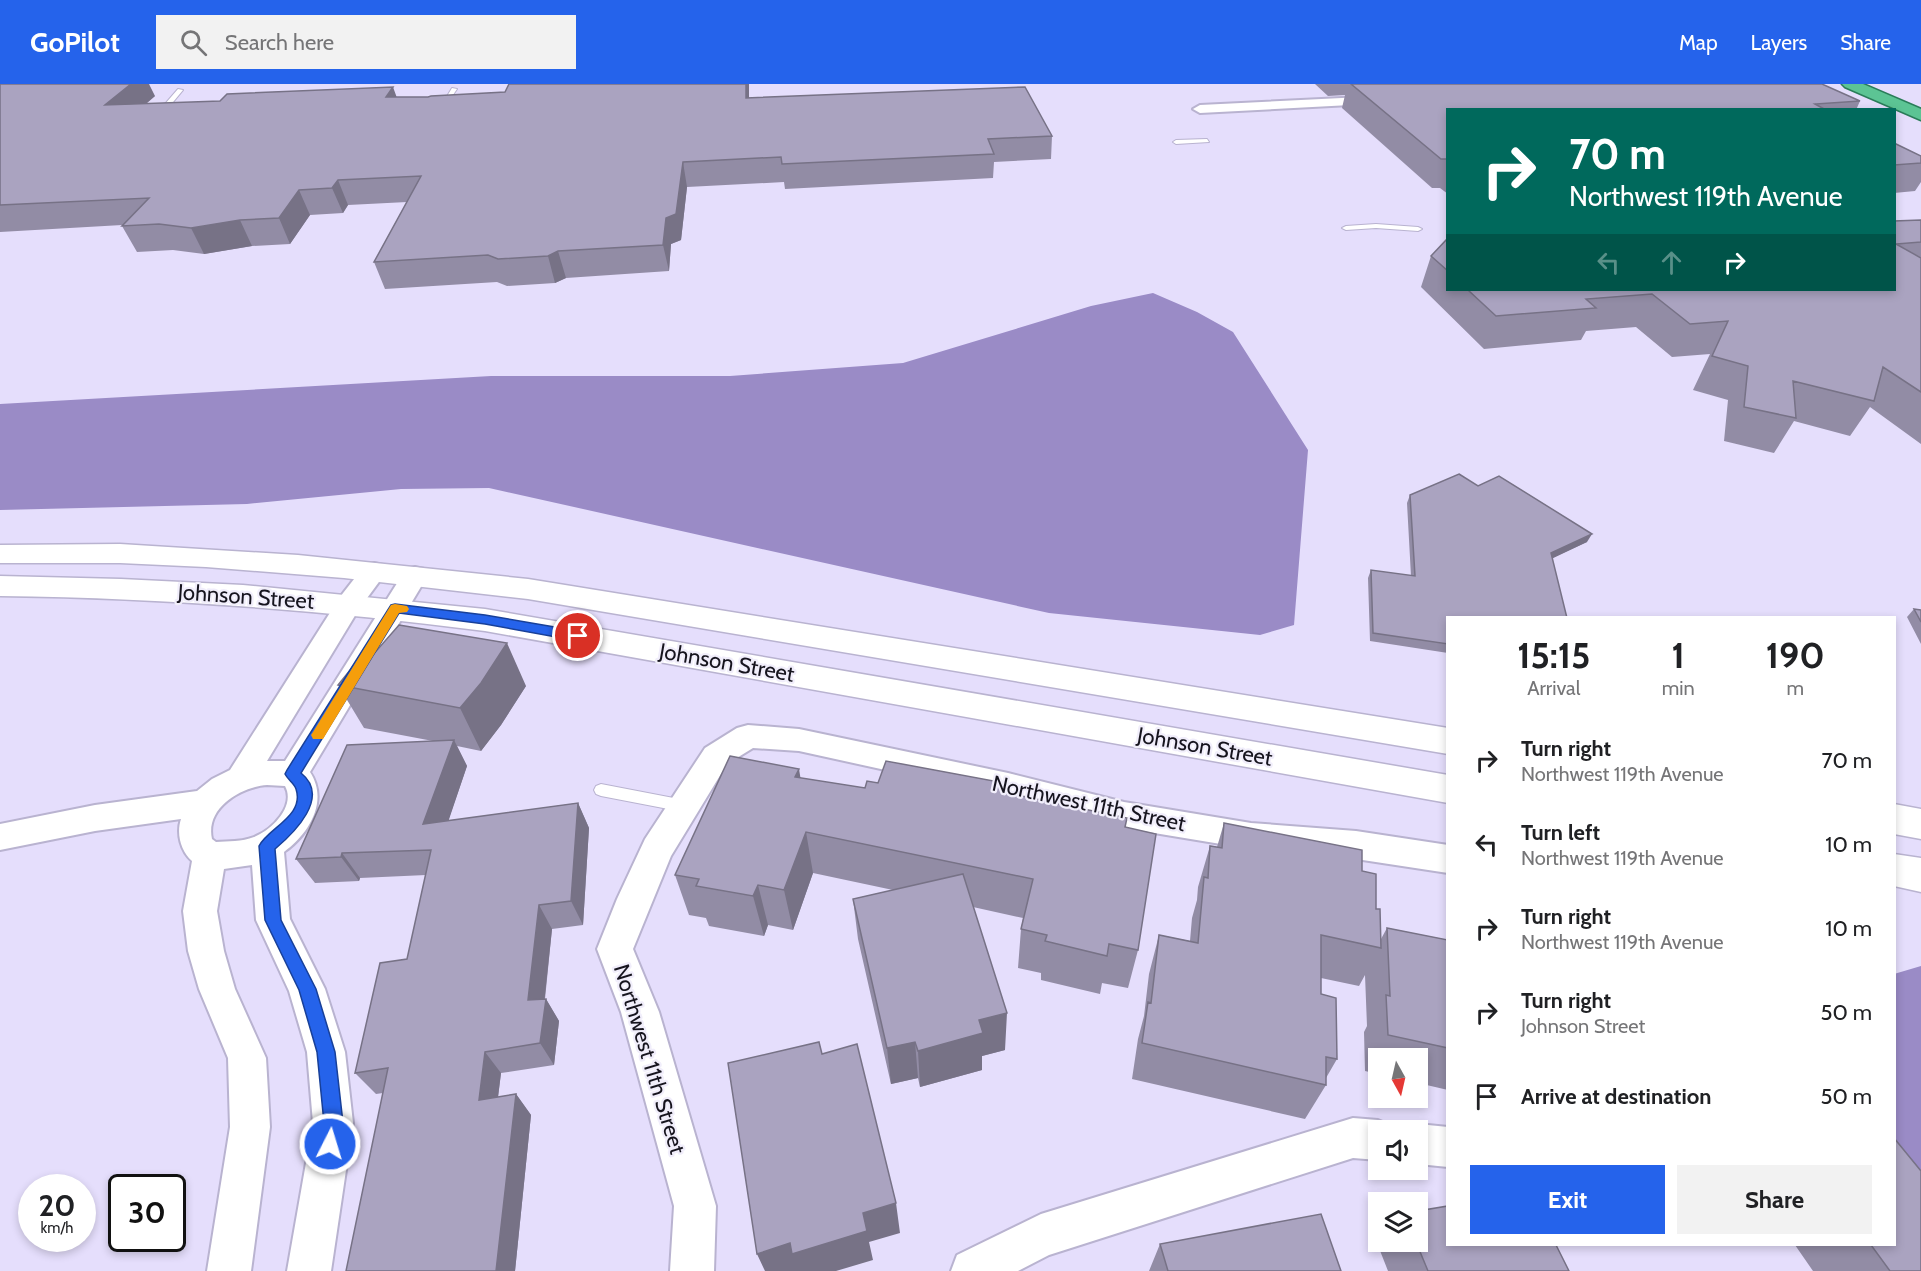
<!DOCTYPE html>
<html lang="en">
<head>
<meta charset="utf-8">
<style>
  :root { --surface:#fff; --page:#f2f2f2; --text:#202124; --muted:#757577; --accent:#2563eb }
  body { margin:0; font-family:Cabin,sans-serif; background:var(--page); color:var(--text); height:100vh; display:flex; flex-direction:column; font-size:22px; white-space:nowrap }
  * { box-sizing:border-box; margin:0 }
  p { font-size:20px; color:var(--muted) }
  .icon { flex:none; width:33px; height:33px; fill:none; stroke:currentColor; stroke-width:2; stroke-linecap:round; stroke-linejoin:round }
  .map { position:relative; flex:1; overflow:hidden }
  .side { position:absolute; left:1446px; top:532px; width:450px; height:630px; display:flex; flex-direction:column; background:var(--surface); border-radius:0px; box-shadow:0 3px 9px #0003 }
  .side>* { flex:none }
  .banner { position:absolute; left:1446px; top:24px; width:450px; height:183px; border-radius:0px; box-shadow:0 3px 9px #0003; background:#00695c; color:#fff; overflow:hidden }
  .needle { width:39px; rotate:172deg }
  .controls { position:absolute; left:1368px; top:964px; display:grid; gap:12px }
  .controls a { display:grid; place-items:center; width:60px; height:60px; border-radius:0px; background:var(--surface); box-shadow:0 3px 9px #0003; font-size:30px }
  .speed { position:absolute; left:18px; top:1090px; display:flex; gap:12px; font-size:30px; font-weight:700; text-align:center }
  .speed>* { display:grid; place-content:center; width:78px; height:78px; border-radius:50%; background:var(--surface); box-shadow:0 3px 9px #0003; line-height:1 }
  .speed small { font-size:15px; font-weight:400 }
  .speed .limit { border:3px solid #111; border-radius:9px; background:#fff; color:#111 }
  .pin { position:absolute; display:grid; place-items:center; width:51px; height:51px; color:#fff; margin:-26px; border:3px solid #fff; border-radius:50%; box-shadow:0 2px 6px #0007 }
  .me { position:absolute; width:66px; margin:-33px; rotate:5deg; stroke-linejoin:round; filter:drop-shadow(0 0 4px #0008) }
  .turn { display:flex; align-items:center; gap:21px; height:126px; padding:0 24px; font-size:27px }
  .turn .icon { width:78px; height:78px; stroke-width:2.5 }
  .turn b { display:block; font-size:42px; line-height:51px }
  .lanes { display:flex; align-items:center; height:57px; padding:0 24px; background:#0003; justify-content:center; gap:30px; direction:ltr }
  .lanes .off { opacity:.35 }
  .eta { display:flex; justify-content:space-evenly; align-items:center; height:102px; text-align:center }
  .eta b { font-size:36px; font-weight:700; line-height:42px }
  .cta { display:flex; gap:12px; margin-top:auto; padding:12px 24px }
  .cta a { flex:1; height:69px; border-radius:0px; background:var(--accent); color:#fff; font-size:24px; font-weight:700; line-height:69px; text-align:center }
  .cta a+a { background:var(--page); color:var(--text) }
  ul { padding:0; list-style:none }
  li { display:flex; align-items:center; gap:18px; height:84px; padding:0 24px }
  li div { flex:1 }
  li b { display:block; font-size:22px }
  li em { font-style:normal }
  header { display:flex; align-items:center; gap:36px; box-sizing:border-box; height:84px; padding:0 30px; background:var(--accent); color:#fff }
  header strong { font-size:28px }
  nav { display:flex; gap:33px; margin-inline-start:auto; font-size:21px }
  .search { width:420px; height:54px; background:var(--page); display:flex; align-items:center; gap:15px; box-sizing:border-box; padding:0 21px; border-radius:0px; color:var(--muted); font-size:22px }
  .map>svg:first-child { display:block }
  .water { fill:#9a8bc6 }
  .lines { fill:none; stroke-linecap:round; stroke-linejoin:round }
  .service-casing { stroke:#b9b3d0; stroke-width:2 }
  .minor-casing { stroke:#b9b3d0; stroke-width:4 }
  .tertiary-casing { stroke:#b9b3d0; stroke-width:3 }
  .trunk-casing { stroke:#2a7d59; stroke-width:3 }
  .service { fill:#fff; fill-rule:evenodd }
  .minor { fill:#fff; fill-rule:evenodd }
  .tertiary { fill:#fff; fill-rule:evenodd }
  .trunk { fill:#5cc494; fill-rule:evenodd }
  .wall { fill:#928ca5 }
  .shaded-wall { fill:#777286 }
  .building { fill:#aaa3c0; stroke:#777286; stroke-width:1.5 }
  .route { fill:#2563eb; stroke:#184099; stroke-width:1.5 }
  .slow { fill:#f59e0b }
  .labels { text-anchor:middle; stroke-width:4.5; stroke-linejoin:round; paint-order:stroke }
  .street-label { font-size:22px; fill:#16141e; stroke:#f1eefb }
</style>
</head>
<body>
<header>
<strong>GoPilot</strong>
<div class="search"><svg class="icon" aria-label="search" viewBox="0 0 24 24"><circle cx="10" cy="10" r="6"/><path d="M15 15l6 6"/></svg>Search here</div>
<nav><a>Map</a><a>Layers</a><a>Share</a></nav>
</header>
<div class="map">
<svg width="1921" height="1187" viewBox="0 0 1921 1187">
  <rect width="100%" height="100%" fill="#e5defc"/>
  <path class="water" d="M1153 209 1197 228 1233 248 1308 366 1294 541 1260 551 1049 529 489 404 401 405 247 420 0 426V320L491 292H730L903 279 1091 222Z
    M1921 882V1108L1895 1071 1894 890Z"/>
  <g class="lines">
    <g class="service-casing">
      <path id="service" d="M452 4 457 5 442 27H438Z
        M178 5 183 6 164 29 165 32 158 30V28Z
        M1207 55 1209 58 1176 60 1173 58 1176 56Z
        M1376 140 1418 143 1422 145 1418 147 1376 144 1346 146 1342 144 1346 142Z
        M601 700 684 716 689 718 692 722 689 726 684 728 601 712 596 710 594 706 596 702Z"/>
    </g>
    <g class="minor-casing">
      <path id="minor" d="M1383 12 1390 16 1388 19 1200 29 1193 25 1200 21Z
        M374 479 383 481 387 487 359 525 267 677H285L406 485 415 483 424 485 428 491 310 688C329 717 309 750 284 768L290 835 325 905 345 968 353 1039 331 1187H287L313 1039 307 968 289 907 256 836 252 781 224 785 217 827 224 867 235 905 266 974 270 1043 251 1187H207L230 1043 228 974 199 905 188 867 183 827 192 777C181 767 176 750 181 735L95 747 0 766V740L95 721 197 707 212 695 230 686 340 513 365 481ZM267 701 285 702C296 722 272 746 254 753 242 758 228 757 216 758L212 755C205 724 241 703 267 701Z
        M748 641 799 645 1008 689 1124 718 1251 739 1356 747 1448 761V789L1356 775 1251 765 1124 744 1008 713 799 667 753 664 727 680 671 772 633 865 659 928 716 1122 714 1187H670L674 1122 621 928 597 865 617 815 645 755 705 664 737 644Z
        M1353 1034 1378 1036 1392 1042 1395 1047H1378V1076L1353 1074 1049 1171 1018 1187H951L957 1171 1041 1130Z
        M1418 1040 1448 1043V1083L1418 1080V1047H1403Z"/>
    </g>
    <g class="tertiary-casing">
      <path id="tertiary" d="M120 460 298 471 528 495 1448 644V670L528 515 344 494 206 483 120 479H0V461Z
        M0 492 121 495 243 501 485 525 1448 691V719L485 547C324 526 163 514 0 512Z
        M1894 720 1921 725V755L1894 750Z
        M1894 770 1921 774V808L1894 802Z"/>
    </g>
    <g class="trunk-casing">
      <path id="trunk" d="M1842 0H1863L1921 25V36L1845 3Z"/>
    </g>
    <use href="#service" class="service"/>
    <use href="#minor" class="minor"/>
    <use href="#tertiary" class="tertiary"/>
    <use href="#trunk" class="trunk"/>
  </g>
  <path class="wall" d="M0 0 155 12 146 20 397 13 749 14 1052 52 1051 75 994 78 993 94 785 105 784 98 687 103 681 156 671 160 669 187 566 194 555 199 507 202 497 198 385 205 374 178 407 118 348 121 343 129 310 131 290 160 252 162 204 170 173 166 137 168 122 142V141L0 148Z
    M1315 0H1822L1860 17 1856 26H1448V110L1440 104H1432L1342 24 1345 11 1328 12Z
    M1894 59 1921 72V98L1915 107 1894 109Z
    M1921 136V360L1870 323 1850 352 1794 337 1774 369 1724 357 1728 316 1693 306 1710 270 1672 273 1636 243 1586 247 1581 256 1484 265 1421 203 1431 172 1448 154V206H1894L1897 138Z
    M1478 402 1587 458 1552 474 1448 534V569L1370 557 1368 494 1371 486 1411 492 1407 419 1410 411Z
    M1914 525 1921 526V560L1907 533Z
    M338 601 526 602 501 641 481 667 457 662 467 682 448 737 578 719 589 744 583 841 552 845 545 915H546L559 937 554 981 501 989 498 1013 516 1010 531 1031 515 1187H346L383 1009 376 1010 355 989 407 875 426 791 360 794 359 797 315 799 296 775 433 657 364 644Z
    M801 694 865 704 878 699 1010 700V709L1125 744 1138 866 1128 904 1102 899 1100 910 1041 896V889L1018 884 1021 845 1023 834 973 823 1005 966 982 972V986L920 1003 918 994 891 1000 858 855 853 815 893 806 813 789 793 846 768 841 764 852 709 842 706 834 689 831 675 791Z
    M1224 739 1362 787 1376 825 1381 855 1387 844 1448 856V1006L1418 999V975H1378V990L1365 987 1364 948 1367 942 1365 891 1359 902 1321 894V910L1337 975 1326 994V1001L1305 1035 1132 995 1138 955 1144 932 1149 890 1159 851 1190 857 1192 834 1197 816 1198 803 1210 762 1217 763Z
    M1378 1157V1158H1418L1569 1187H1388L1377 1159Z
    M1160 1160 1341 1187H1149Z
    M1795 1161H1894L1921 1187H1813Z"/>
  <path class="shaded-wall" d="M131 0H149L155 12 117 44 105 21Z
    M746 0H749V36L746 14Z
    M393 3 401 25 386 13Z
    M683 78 687 103 681 156 671 160 669 187 663 161 666 134Z
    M338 96 348 121 343 129 332 104Z
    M299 106 310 131 290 160 279 134Z
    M240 136 252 162 204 170 191 144Z
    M558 167 566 194 555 199 548 172Z
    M1592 450 1587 458 1547 477 1551 469Z
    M507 559 526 602 501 641 481 667 460 624Z
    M454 656 467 682 439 765 423 740Z
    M799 685 806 727 795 693Z
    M578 719 589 744 583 841 571 817Z
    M806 748 813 789 793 846 784 806Z
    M342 769 360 794 359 797 341 773Z
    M758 801 768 841 764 852 753 812Z
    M539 821 552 845 542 939 528 916Z
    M546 915 559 937 554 981 540 959Z
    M1007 929 1005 966 982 972V986L920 1003 918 967 979 936Z
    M915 958 918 994 891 1000 887 964Z
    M485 968 501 989 495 1037 479 1016Z
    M516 1010 531 1031 515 1187H496Z
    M896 1119 900 1149 869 1158 873 1176 836 1187H765L757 1170 863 1129Z"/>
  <path class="building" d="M0 0H131L105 21 220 17 227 10 393 3 386 13H428L431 12 505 8 509 0H746V14L1025 3 1052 52 988 55 994 70 782 80 781 73 683 78 676 130 666 134 663 161 558 167 548 172 498 175 488 171 374 178 421 92 338 96 332 104 299 106 279 134 240 136 191 144 159 140 122 142 149 114 0 121Z
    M1351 0H1822L1860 17 1815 20 1826 26H1448V75H1441Z
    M1894 59 1921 72V79L1894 81Z
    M1921 136V158L1896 160 1921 174V308L1883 283 1874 317 1793 297 1796 334 1744 323 1748 282 1712 272 1728 237 1690 240 1652 210 1586 215 1596 224 1496 232 1468 206H1894V137Z
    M1448 154V187L1431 172Z
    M1459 390 1478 402 1499 392 1592 450 1551 469 1567 534H1448V560L1373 549 1371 486 1415 492 1410 411Z
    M1914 525 1921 526V538Z
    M399 541 507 559 481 599 460 624 338 601 355 580 364 581Z
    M454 656 423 740 578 719 571 817 539 821 528 916 546 915 540 959 485 968 479 1016 516 1010 496 1187H346L388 984 355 989 380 879 407 875 431 766 342 769 341 773 296 775 347 661Z
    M730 672 799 685 795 693 865 704 867 697 878 699 886 677 1010 700 1008 709 1127 734 1125 743 1156 750 1138 866 1109 860 1107 872 1045 857 1047 851 1021 845 1033 795 806 748 784 806 758 801 753 812 696 802 699 795 675 791Z
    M1224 739 1362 766V787L1376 790V825H1380L1381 864 1321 851V910L1336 914 1337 975 1326 973V1001L1142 959 1148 918 1151 919 1159 851 1198 859 1204 793 1208 794 1210 762 1222 764Z
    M963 790 1007 929 979 936 983 949 918 967 915 958 887 964 853 815Z
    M1387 844 1448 856V964L1388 951 1386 911 1390 912Z
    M819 958 822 970 857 960 896 1119 863 1129 867 1147 792 1170 790 1159 757 1170 728 979Z
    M1894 1054 1921 1087V1187H1890L1871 1161H1894Z
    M1448 1122V1161H1556L1569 1187H1428L1416 1158H1418V1127Z
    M1321 1130 1341 1187H1168L1160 1160Z"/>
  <path class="route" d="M395 520 485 531 578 547 585 552 578 557 485 540 399 529 301 689C331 713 294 749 275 765L281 836 316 905 335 968 343 1039 337 1067 330 1069 323 1067 320 1060 324 1039 317 968 299 906 265 836 259 762C268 744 305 732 296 705 294 699 288 696 285 690L287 686 391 521Z"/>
  <path class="slow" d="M395 520 407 522 409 525 407 528 399 529 323 655H313L311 651 313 648 391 521Z"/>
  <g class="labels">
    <g class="street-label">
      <text transform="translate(246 512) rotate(4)" y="8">Johnson Street</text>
      <text transform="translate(727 578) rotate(10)" y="8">Johnson Street</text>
      <text transform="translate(1205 662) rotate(10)" y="8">Johnson Street</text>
      <text transform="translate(1089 719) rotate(12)" y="8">Northwest 11th Street</text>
      <text transform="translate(650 975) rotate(73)" y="8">Northwest 11th Street</text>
    </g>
  </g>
</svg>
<div class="controls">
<a><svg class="needle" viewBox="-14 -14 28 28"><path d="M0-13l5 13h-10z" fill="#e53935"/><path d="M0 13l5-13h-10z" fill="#757577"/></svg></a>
<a><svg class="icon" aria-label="sound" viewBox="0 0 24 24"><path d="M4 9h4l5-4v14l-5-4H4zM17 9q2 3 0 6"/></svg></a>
<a><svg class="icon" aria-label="layers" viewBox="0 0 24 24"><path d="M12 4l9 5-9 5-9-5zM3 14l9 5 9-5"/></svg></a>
</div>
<div class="speed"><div>20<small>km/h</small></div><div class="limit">30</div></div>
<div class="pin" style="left:578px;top:552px;background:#d93025"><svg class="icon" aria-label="arrive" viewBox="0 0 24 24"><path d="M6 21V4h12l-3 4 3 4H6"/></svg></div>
<svg class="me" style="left:330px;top:1060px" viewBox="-20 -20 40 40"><circle r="17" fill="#2563eb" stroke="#fff" stroke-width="3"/><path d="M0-11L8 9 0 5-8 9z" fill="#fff"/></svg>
<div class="banner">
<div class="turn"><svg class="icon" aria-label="right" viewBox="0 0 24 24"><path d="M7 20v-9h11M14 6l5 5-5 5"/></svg><div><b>70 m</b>Northwest 119th Avenue</div></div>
<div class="lanes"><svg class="icon off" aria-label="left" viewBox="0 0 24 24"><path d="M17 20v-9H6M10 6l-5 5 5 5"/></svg><svg class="icon off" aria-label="ahead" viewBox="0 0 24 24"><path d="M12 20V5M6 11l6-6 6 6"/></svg><svg class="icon" aria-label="right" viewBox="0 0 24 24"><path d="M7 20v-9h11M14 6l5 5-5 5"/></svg></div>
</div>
<section class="side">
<div class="eta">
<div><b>15:15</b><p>Arrival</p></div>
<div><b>1</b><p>min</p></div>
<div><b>190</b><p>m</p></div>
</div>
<ul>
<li><svg class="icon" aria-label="right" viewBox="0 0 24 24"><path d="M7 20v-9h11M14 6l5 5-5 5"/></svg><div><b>Turn right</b><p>Northwest 119th Avenue</p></div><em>70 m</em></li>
<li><svg class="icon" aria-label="left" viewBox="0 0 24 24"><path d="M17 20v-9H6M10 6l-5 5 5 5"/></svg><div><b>Turn left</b><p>Northwest 119th Avenue</p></div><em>10 m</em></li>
<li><svg class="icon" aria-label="right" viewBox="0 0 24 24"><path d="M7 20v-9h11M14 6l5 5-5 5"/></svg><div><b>Turn right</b><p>Northwest 119th Avenue</p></div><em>10 m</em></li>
<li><svg class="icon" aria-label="right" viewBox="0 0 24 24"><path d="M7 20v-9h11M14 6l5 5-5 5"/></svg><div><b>Turn right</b><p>Johnson Street</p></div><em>50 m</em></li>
<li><svg class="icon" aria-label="arrive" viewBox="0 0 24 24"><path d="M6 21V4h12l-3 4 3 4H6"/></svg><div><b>Arrive at destination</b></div><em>50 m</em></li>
</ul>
<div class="cta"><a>Exit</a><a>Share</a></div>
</section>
</div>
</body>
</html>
